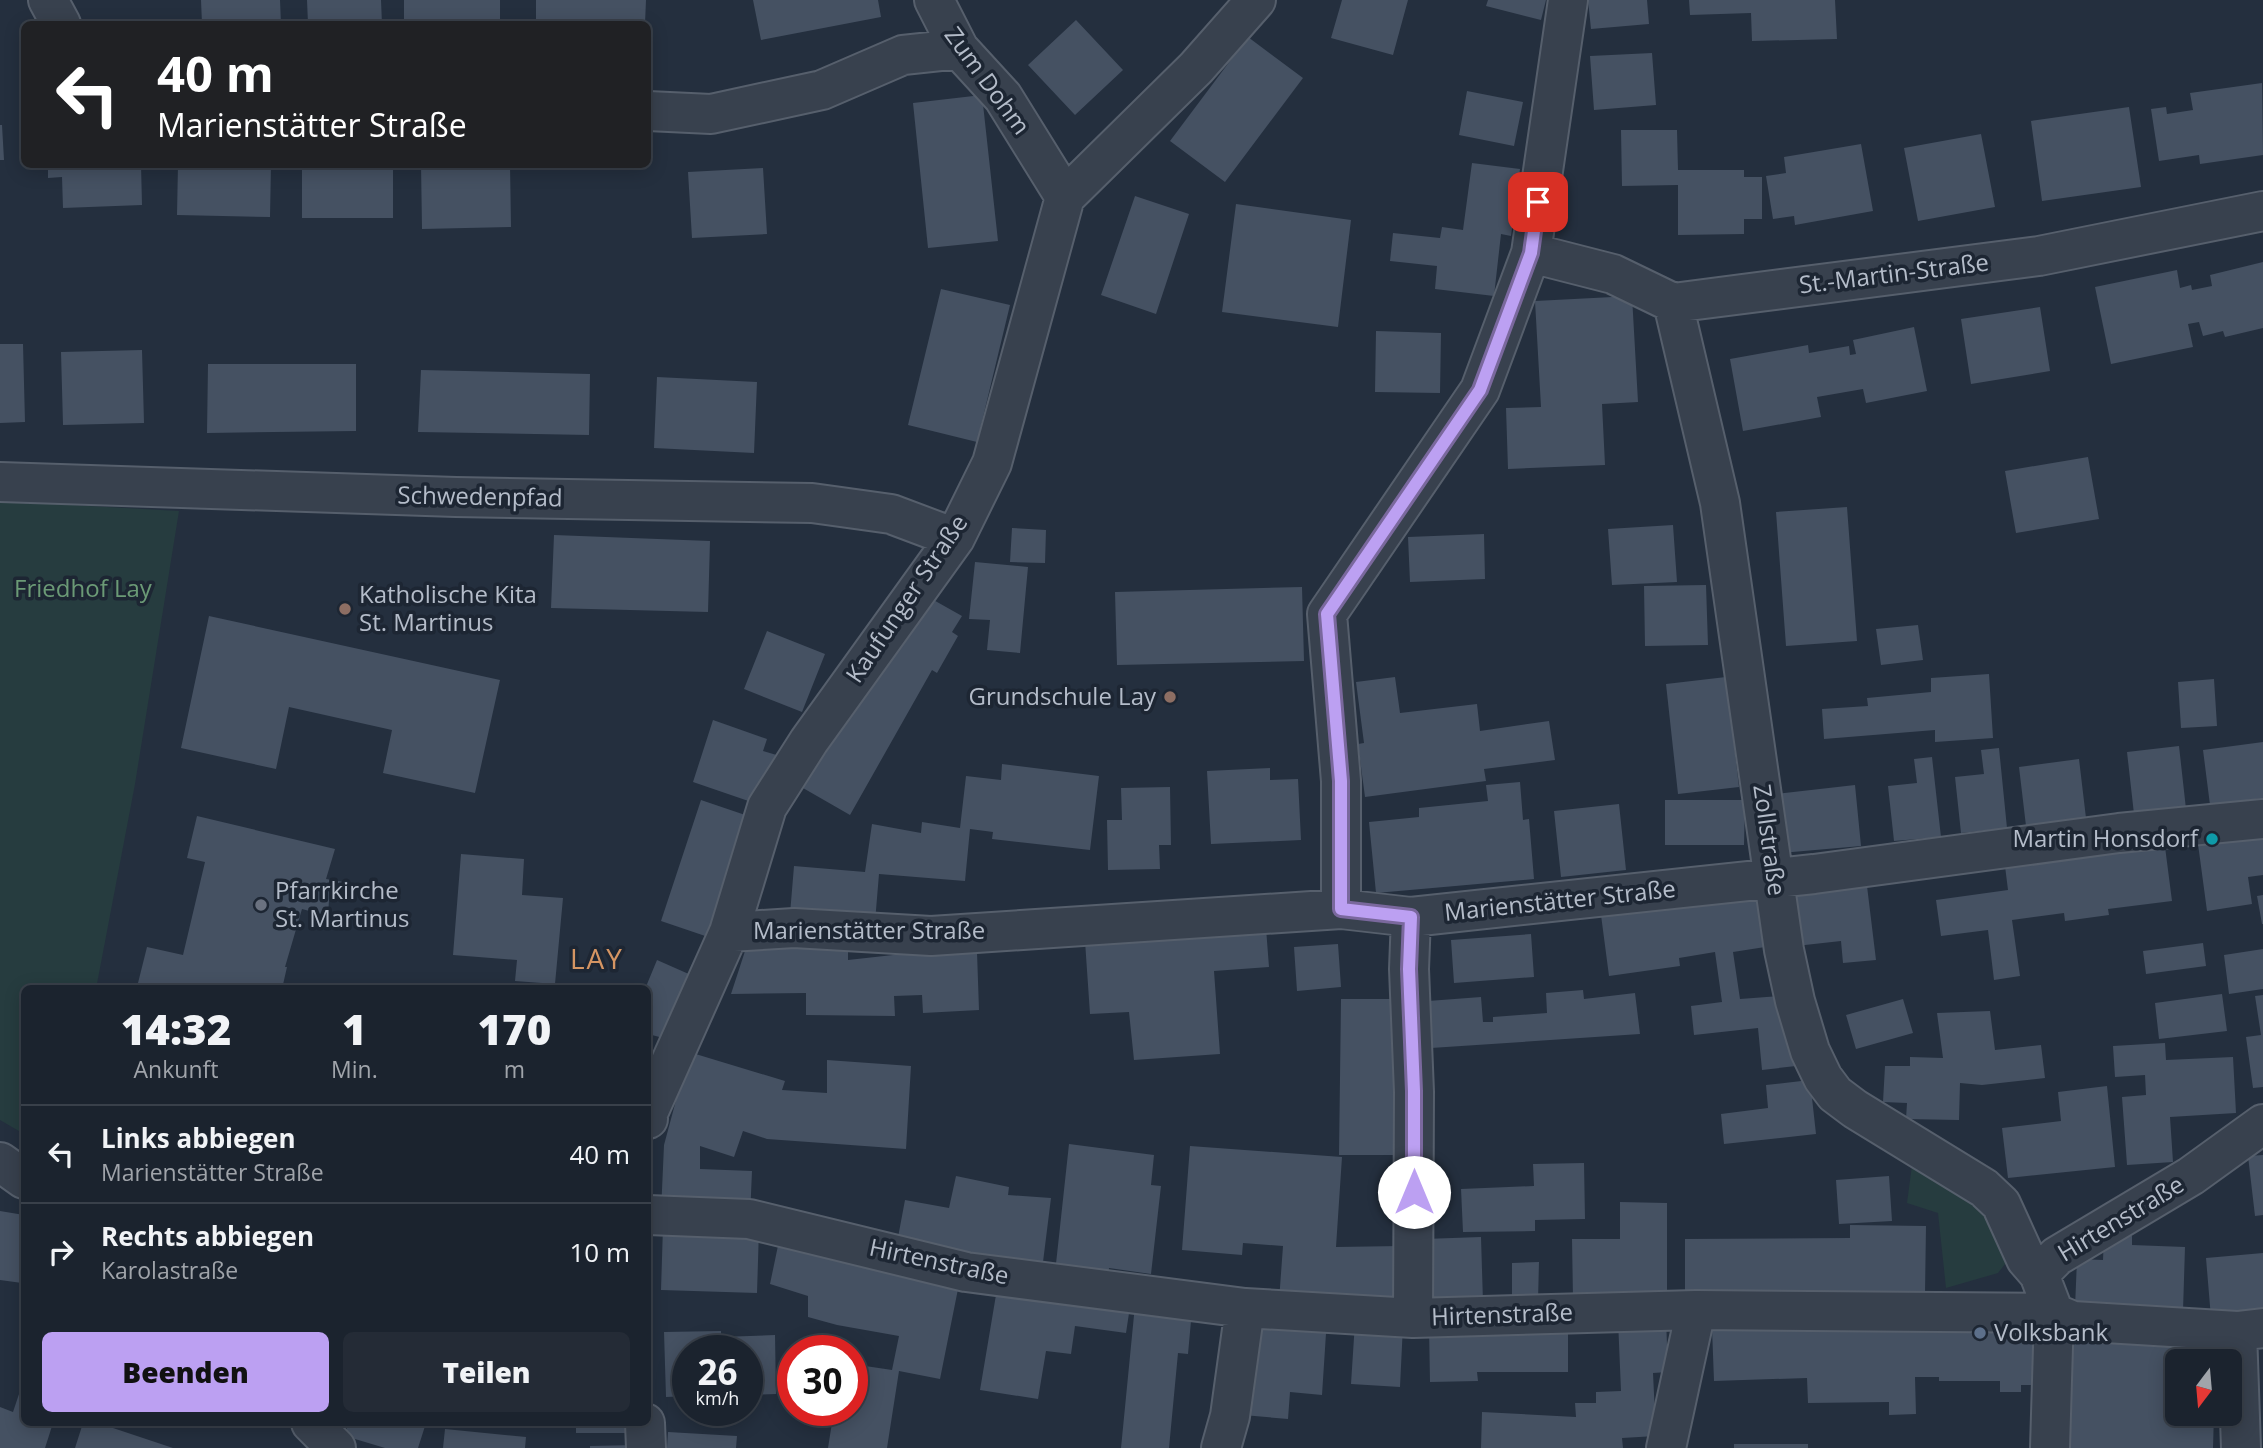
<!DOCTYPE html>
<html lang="de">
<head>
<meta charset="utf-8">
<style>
  :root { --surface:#1b232e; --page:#242b36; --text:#f1f3f6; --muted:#a0a4aa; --line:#39404a; --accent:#bca0f2 }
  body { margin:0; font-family:"Open Sans",sans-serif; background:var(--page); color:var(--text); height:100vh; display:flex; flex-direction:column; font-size:26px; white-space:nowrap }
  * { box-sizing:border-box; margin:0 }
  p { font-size:23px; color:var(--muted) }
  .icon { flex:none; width:38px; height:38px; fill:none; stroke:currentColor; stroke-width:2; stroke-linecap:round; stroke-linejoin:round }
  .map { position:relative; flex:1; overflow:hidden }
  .panel { position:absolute; left:21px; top:985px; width:630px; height:441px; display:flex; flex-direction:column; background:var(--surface); border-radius:10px; box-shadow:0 4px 18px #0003,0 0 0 2px var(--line) }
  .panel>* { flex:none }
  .banner { position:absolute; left:21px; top:21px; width:630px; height:147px; border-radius:10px; box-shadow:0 4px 18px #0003,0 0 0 2px var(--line); background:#202124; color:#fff; overflow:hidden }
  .needle { width:46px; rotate:196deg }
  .tools { position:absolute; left:2165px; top:1349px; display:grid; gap:14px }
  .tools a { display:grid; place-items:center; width:77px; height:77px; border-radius:10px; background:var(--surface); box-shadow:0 4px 18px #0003,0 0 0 2px var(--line); font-size:35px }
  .speed { position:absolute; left:672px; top:1335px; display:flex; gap:14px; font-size:35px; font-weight:700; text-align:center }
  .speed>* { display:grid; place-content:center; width:91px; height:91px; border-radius:50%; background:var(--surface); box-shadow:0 4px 18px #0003,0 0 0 2px var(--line); line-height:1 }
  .speed small { font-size:18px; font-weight:400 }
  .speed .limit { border:10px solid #d22; background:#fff; color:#111 }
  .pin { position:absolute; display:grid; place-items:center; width:60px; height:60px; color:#fff; margin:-30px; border-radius:14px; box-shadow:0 4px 10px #0006 }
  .me { position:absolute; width:77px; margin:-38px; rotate:0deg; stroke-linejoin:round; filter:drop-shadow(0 0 5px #0008) }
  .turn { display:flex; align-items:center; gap:24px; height:147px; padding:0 21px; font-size:32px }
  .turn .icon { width:91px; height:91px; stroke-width:2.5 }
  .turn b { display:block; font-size:49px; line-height:60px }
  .eta { display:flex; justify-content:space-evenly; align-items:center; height:119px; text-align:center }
  .eta b { font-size:42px; font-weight:800; line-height:49px }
  .action { display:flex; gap:14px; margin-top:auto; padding:14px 21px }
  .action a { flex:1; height:80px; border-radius:10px; background:var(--accent); color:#111; font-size:28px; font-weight:800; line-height:80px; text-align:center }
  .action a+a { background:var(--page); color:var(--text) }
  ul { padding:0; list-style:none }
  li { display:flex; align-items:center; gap:21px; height:98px; padding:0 21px; border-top:2px solid var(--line) }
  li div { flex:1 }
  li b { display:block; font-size:26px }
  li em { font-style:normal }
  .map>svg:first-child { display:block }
  .green { fill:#263c3f }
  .building { fill:#455162 }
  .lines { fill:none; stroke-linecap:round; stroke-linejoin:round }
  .street-casing { stroke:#565f6c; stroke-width:42 }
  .street { stroke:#38414e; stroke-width:38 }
  .route-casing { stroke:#7a689d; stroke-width:18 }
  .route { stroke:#bca0f2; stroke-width:12 }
  .education-dot { fill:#8d6e63; stroke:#1d2633; stroke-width:2.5 }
  .culture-dot { fill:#0f9aa8; stroke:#1d2633; stroke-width:2.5 }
  .worship-dot { fill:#6b7280; stroke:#1d2633; stroke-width:2.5 }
  .service-dot { fill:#5c6f8a; stroke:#1d2633; stroke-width:2.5 }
  .labels { text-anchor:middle; stroke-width:7; stroke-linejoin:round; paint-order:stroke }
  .street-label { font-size:24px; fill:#b4bcc9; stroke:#1d2633 }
  .park-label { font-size:24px; fill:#6b9a76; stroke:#1d2633 }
  .poi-label { font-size:24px; fill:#b4bcc9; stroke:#1d2633; text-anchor:start }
  .quarter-label { font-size:28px; letter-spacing:2px; fill:#d59563; stroke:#1d2633 }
</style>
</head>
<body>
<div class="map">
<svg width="2263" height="1448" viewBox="0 0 2263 1448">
  <rect width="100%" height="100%" fill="#242f3e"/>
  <path class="green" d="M0 501 179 511 135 784 96 989H24V1134L0 1120Z
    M1913 1158 1980 1197 2009 1259 1998 1273 1946 1288 1938 1213 1907 1203Z"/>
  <path class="building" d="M201 0H280L281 24H202Z
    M307 0H381L382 24H308Z
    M404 0H500V24H404Z
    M536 0H646L645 24H536Z
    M753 0H878L881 17 761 40Z
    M1342 0H1408L1393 55 1331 38Z
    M1488 0H1546L1541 20 1486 6Z
    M1588 0H1647L1649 24 1591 29Z
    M1689 0H1835L1837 39 1752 41 1751 13 1690 15Z
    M1076 20 1123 70 1075 115 1028 65Z
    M1248 37 1303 78 1225 182 1170 141Z
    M1652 53 1656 105 1594 110 1590 56Z
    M2262 83 2263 155 2200 164 2199 155 2159 161 2151 109 2166 107 2167 114 2193 110 2190 93Z
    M1467 91 1523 102 1514 146 1459 135Z
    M982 95 998 241 928 248 913 103Z
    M2129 107 2141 187 2042 201 2031 121Z
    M0 125H2L4 160H0Z
    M1621 130H1677L1678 170H1744V177H1762V219H1744V234L1678 235V185L1622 186Z
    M1981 134 1995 207 1918 221 1904 148Z
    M1861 144 1873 211 1795 225 1794 216 1773 219 1766 176 1786 173 1784 157Z
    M1472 163 1520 169 1511 236 1501 234 1494 296 1435 289 1437 266 1390 261 1393 233 1440 238 1442 227 1463 230Z
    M48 164H141L142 205 63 208 62 177 48 178Z
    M178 164H271L270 217 177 215Z
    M302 164H393V218H302Z
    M421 164H510L511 227 422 229Z
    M763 168 767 234 692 238 688 172Z
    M1135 196 1189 214 1156 314 1101 295Z
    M1236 204 1351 220 1338 327 1222 312Z
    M2263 262V328L2225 337 2223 331 2203 336 2199 322 2188 324 2193 347 2111 364 2095 287 2177 270 2180 288 2191 285 2192 290 2212 286 2210 275Z
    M941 289 1010 305 977 442 908 425Z
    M1632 296 1638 402 1602 404 1605 465 1508 469 1506 408 1541 407 1535 301Z
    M2040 307 2050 371 1971 384 1961 319Z
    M1914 327 1927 391 1866 403 1863 389 1817 397 1821 417 1743 431 1730 359 1808 345 1809 353 1849 346 1850 355 1856 354 1853 340Z
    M1376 331 1441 333 1440 393 1375 392Z
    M0 344H23L25 422 0 423Z
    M142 350 144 423 63 425 61 352Z
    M208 364H356V431L207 433Z
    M421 370 590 374 589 435 418 432Z
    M657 377 757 382 754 453 654 448Z
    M2088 457 2099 519 2016 533 2005 471Z
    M1847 507 1857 641 1786 646 1776 512Z
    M1673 525 1677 582 1612 585 1608 529Z
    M1012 528 1046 530 1045 563 1010 562Z
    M1484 534 1485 579 1410 582 1408 537Z
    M554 535 710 541 708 612 551 608Z
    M975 562 1028 567 1020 653 987 650 990 620 969 619Z
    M1706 585 1708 645 1645 646 1644 586Z
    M1302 587 1304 661 1117 665 1115 592Z
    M930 598 962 616 952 632 958 636 937 673 932 670 850 815 803 788 826 746Z
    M209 616 500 680 475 793 383 773 392 730 289 707 276 769 181 748Z
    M1918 625 1923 660 1881 665 1876 629Z
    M767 631 825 654 802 712 744 689Z
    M1989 674 1993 738 1935 742V730L1824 739 1822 709 1868 706 1867 698 1931 692V678Z
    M1395 677 1400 713 1477 704 1480 731 1549 721 1555 760 1484 769 1486 781 1365 797 1358 744 1364 743 1356 682Z
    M1726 677 1739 787 1678 794 1666 684Z
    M2214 679 2217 726 2181 728 2178 682Z
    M713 720 767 739 763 751 780 756 763 806 693 782Z
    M2263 742V798L2210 805 2203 750Z
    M2179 746 2186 809 2134 814 2127 752Z
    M1999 748 2007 828 1961 833 1955 777 1984 774 1981 750Z
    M1932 757 1941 837 1894 841 1888 786 1917 783 1914 759Z
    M2079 759 2086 818 2026 826 2019 767Z
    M1002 764 1099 776 1090 850 992 839 993 832 970 829 965 881 879 874 875 922 790 914 794 866 865 872 872 824 921 833 922 822 960 828 966 776 1001 780Z
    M1270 768V780L1298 779 1301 840 1211 844 1207 771Z
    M1520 782 1523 820 1529 819 1534 879 1376 893 1369 822 1419 817V808L1488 801 1486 785Z
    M1855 785 1861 846 1781 853 1776 794Z
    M1170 787 1171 845H1159L1160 869 1108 870 1107 820H1122L1121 788Z
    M701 800 757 819 717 940 661 921Z
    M1665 800H1745L1744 845H1665Z
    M1619 804 1626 870 1561 877 1554 811Z
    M197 816 335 849 326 879 356 884 353 900H329L328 916 302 909 285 967H287L282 989H139L137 987 147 947 183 955 205 862 187 858Z
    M2263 836V875L2248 877 2252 904 2207 911 2198 844Z
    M2164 839 2172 901 2108 909 2109 915 2065 921 2064 913 2012 920 2020 976 1994 980 1988 930 1941 936 1936 900 2008 890 2004 858Z
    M461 854 524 859 522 895 563 898 555 984 515 981 517 960 453 955Z
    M1867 886 1876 960 1843 963 1841 941 1796 946 1789 896Z
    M1770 891 1778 945 1733 952 1740 999 1781 996 1791 1025 1796 1066 1762 1070 1758 1028 1694 1035 1691 1006 1722 1002 1715 952 1679 958 1680 966 1609 976 1601 915Z
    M2263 895V924H2262L2257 896Z
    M1266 928 1269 967 1214 971 1220 1054 1134 1060 1129 1012 1090 1014 1085 941Z
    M1531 934 1534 977 1454 983 1451 940Z
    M2203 943 2206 966 2146 974 2143 951Z
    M848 944V960L893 955 977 952 979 1010 923 1013 922 995 894 996 895 1016 806 1015V993L731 994 747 945Z
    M1338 944 1341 987 1297 991 1294 947Z
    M2263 949V989L2229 994 2224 955Z
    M657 960 691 975 671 1040 648 1034V989H645Z
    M605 983 624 988V989H604Z
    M1583 990 1584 999 1635 993 1640 1034 1431 1048 1428 1001 1481 997 1483 1022H1493V1017L1547 1013 1546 993Z
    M2222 994 2227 1031 2159 1039 2155 1003Z
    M2263 995V1087L2253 1088 2246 1037 2261 1035 2255 996Z
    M1341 999H1402L1400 1155H1339Z
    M1903 999 1913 1033 1856 1049 1846 1015Z
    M1990 1011 1995 1050 2041 1045 2045 1078 1982 1085 1960 1083 1959 1120 1906 1119 1907 1103 1883 1102 1885 1066H1910V1057L1943 1058 1937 1013Z
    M2165 1043 2166 1060 2233 1057 2236 1113 2170 1117 2173 1162 2127 1165 2122 1097 2146 1095 2145 1075 2115 1077 2113 1046Z
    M689 1052 785 1081 782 1090 827 1093V1060L911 1066 906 1149 767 1139 743 1131 734 1157 700 1146V1169L752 1171 750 1217 661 1212 664 1145Z
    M1810 1080 1816 1134 1724 1144 1721 1114 1768 1108 1766 1085Z
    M2107 1086 2115 1167 2008 1178 2002 1128 2061 1121 2058 1092Z
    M1069 1144 1154 1155 1151 1185 1161 1186 1151 1274 1109 1268 1108 1280 1055 1273Z
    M1190 1146 1342 1157 1336 1247 1401 1246 1400 1306 1279 1301 1283 1246 1243 1243 1242 1255 1182 1250Z
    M2263 1155V1215L2255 1216 2248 1156Z
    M1584 1163 1585 1219 1535 1220V1231L1463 1232 1461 1189 1534 1186 1533 1164Z
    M956 1176 1009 1187 1008 1195 1051 1198 1042 1270 896 1248 905 1200 949 1208Z
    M1889 1176 1892 1221 1839 1224 1836 1180Z
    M1620 1202 1667 1203V1300L1573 1299 1572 1239H1620Z
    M0 1211 24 1215 22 1283 0 1280Z
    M1850 1225 1926 1226 1925 1294 1685 1299V1239L1850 1238Z
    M663 1226 759 1229 757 1293 661 1290Z
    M2104 1235 2132 1236V1245L2185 1247 2183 1311 2075 1308 2077 1259 2103 1260Z
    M780 1236 959 1284 940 1379 899 1371 887 1448H828L834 1410H852V1364L892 1370 899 1336 837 1325 808 1317V1296L770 1284Z
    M1481 1237 1483 1302 1427 1304 1424 1239Z
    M2263 1253V1314L2211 1318 2206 1258Z
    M1539 1262 1538 1301 1512 1302V1263Z
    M998 1283 1131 1300 1126 1333 1075 1326 1071 1354 1046 1351 1038 1399 980 1390Z
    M1135 1305 1192 1310 1188 1354 1178 1353 1169 1448H1121Z
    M1252 1313 1327 1318 1322 1395 1290 1392 1288 1419 1243 1415Z
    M1666 1318 1668 1372 1653 1373 1656 1436 1622 1438 1623 1448H1481L1482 1412 1576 1417 1575 1403H1596V1392L1621 1391 1618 1320Z
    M1355 1322 1403 1325 1400 1387 1351 1384Z
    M2045 1322 2046 1385H2021V1392H2000V1381H1939V1377H1915L1916 1414 1889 1415V1402L1808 1403 1807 1378 1714 1381 1712 1328Z
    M1568 1325V1372H1477L1478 1381 1430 1382 1429 1326Z
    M721 1331V1337L775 1335 776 1394 747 1395V1351H688V1396L666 1397 664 1332Z
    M2071 1334 2196 1339 2195 1362H2177V1414H2214L2213 1448H2068Z
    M20 1391 24 1392V1423H53L45 1448H0V1407L13 1412Z
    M83 1423H98L173 1448H75Z
    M348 1423H426L418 1448H385L345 1436Z
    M576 1423H631V1433H576Z
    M445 1429 526 1437 525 1448H443Z
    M668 1432 737 1436 736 1448H667Z
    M1734 1444H1808V1448H1734Z
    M637 1445V1448H590V1446Z"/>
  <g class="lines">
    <g class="street-casing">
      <path id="street" d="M48 0 61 24
        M934 0 959 49 1003 97 1065 197
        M648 111 711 114 822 90 903 55 959 49
        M1531 253 1613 274 1673 303 2039 256 2263 211
        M1673 303 1720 503 1784 950 1795 1001 1810 1051 1823 1078 1835 1094 1855 1109 1984 1188 2001 1204 2026 1259 2039 1274
        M0 482 456 497 812 503 891 514 955 538
        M1341 909V781L1327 614 1480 390 1531 253 1568 0
        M1411 917 1409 969 1414 1092 1413 1318
        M729 932 794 928 931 936 1341 909 1411 917 1814 874 2119 833 2263 819
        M648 1119V1113L729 932 767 807 809 741 955 538 992 463 1065 197 1196 68 1256 0
        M0 1162 24 1179
        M648 1215 749 1219 966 1272 1245 1308 1413 1318 1696 1310 2054 1313 2039 1274 2057 1256 2191 1176 2263 1124
        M2237 1331 2241 1448
        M311 1423 336 1448
        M645 1423 646 1448
        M1221 1448 1230 1416 1245 1308
        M1666 1448 1696 1310
        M2050 1448 2054 1313 2073 1321 2237 1331 2263 1328"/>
    </g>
    <use href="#street" class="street"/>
  </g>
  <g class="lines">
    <g class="route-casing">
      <path id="route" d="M1414 1192V1091L1409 969 1411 917 1341 909V781L1327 614 1480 390 1531 253 1538 202"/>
    </g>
    <use href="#route" class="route"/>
  </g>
  <g class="education-dot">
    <circle cx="345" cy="609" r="7"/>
    <circle cx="1170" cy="697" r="7"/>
  </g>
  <circle class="culture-dot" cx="2212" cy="839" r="7"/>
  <circle class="worship-dot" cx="261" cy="905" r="7"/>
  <circle class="service-dot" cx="1980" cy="1333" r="7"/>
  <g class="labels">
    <g class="street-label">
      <text transform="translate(987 81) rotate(54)" y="8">Zum Dohm</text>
      <text transform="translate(1894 274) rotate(-7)" y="8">St.-Martin-Straße</text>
      <text transform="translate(480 497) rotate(1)" y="8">Schwedenpfad</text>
      <text transform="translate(907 599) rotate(-56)" y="8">Kaufunger Straße</text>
      <text transform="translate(1769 840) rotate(82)" y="8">Zollstraße</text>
      <text transform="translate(1560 901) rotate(-6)" y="8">Marienstätter Straße</text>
      <text x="869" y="939">Marienstätter Straße</text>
      <text transform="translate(2121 1219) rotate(-31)" y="8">Hirtenstraße</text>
      <text transform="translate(939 1262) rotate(12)" y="8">Hirtenstraße</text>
      <text transform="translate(1502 1315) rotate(-2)" y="8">Hirtenstraße</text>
    </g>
    <g class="park-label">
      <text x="83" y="597">Friedhof Lay</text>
    </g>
    <g class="poi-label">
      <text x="359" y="603">Katholische Kita<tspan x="359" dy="28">St. Martinus</tspan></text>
      <text x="1156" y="705" text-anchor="end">Grundschule Lay</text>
      <text x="2198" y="847" text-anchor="end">Martin Honsdorf</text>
      <text x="275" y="899">Pfarrkirche<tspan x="275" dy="28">St. Martinus</tspan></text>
      <text x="1994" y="1341">Volksbank</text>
    </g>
    <g class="quarter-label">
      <text x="597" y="969">LAY</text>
    </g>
  </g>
</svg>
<div class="tools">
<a><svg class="needle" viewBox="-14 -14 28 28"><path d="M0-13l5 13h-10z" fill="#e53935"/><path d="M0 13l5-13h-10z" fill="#a0a4aa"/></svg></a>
</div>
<div class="speed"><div>26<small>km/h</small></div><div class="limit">30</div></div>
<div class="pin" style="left:1538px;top:202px;background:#d93025"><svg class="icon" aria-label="arrive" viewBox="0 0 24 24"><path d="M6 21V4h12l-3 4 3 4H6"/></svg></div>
<svg class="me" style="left:1414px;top:1192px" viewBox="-20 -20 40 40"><circle r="19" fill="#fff"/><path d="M0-13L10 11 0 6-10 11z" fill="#bca0f2"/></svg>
<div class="banner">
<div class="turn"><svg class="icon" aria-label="left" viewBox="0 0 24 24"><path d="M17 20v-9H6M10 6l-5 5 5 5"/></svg><div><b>40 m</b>Marienstätter Straße</div></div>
</div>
<section class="panel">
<div class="eta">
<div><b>14:32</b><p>Ankunft</p></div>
<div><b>1</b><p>Min.</p></div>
<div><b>170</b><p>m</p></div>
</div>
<ul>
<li><svg class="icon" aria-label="left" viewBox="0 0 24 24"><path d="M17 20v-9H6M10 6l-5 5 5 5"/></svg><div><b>Links abbiegen</b><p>Marienstätter Straße</p></div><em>40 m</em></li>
<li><svg class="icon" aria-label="right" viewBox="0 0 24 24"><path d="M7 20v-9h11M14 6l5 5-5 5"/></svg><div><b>Rechts abbiegen</b><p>Karolastraße</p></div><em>10 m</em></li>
</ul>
<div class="action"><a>Beenden</a><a>Teilen</a></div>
</section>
</div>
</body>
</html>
